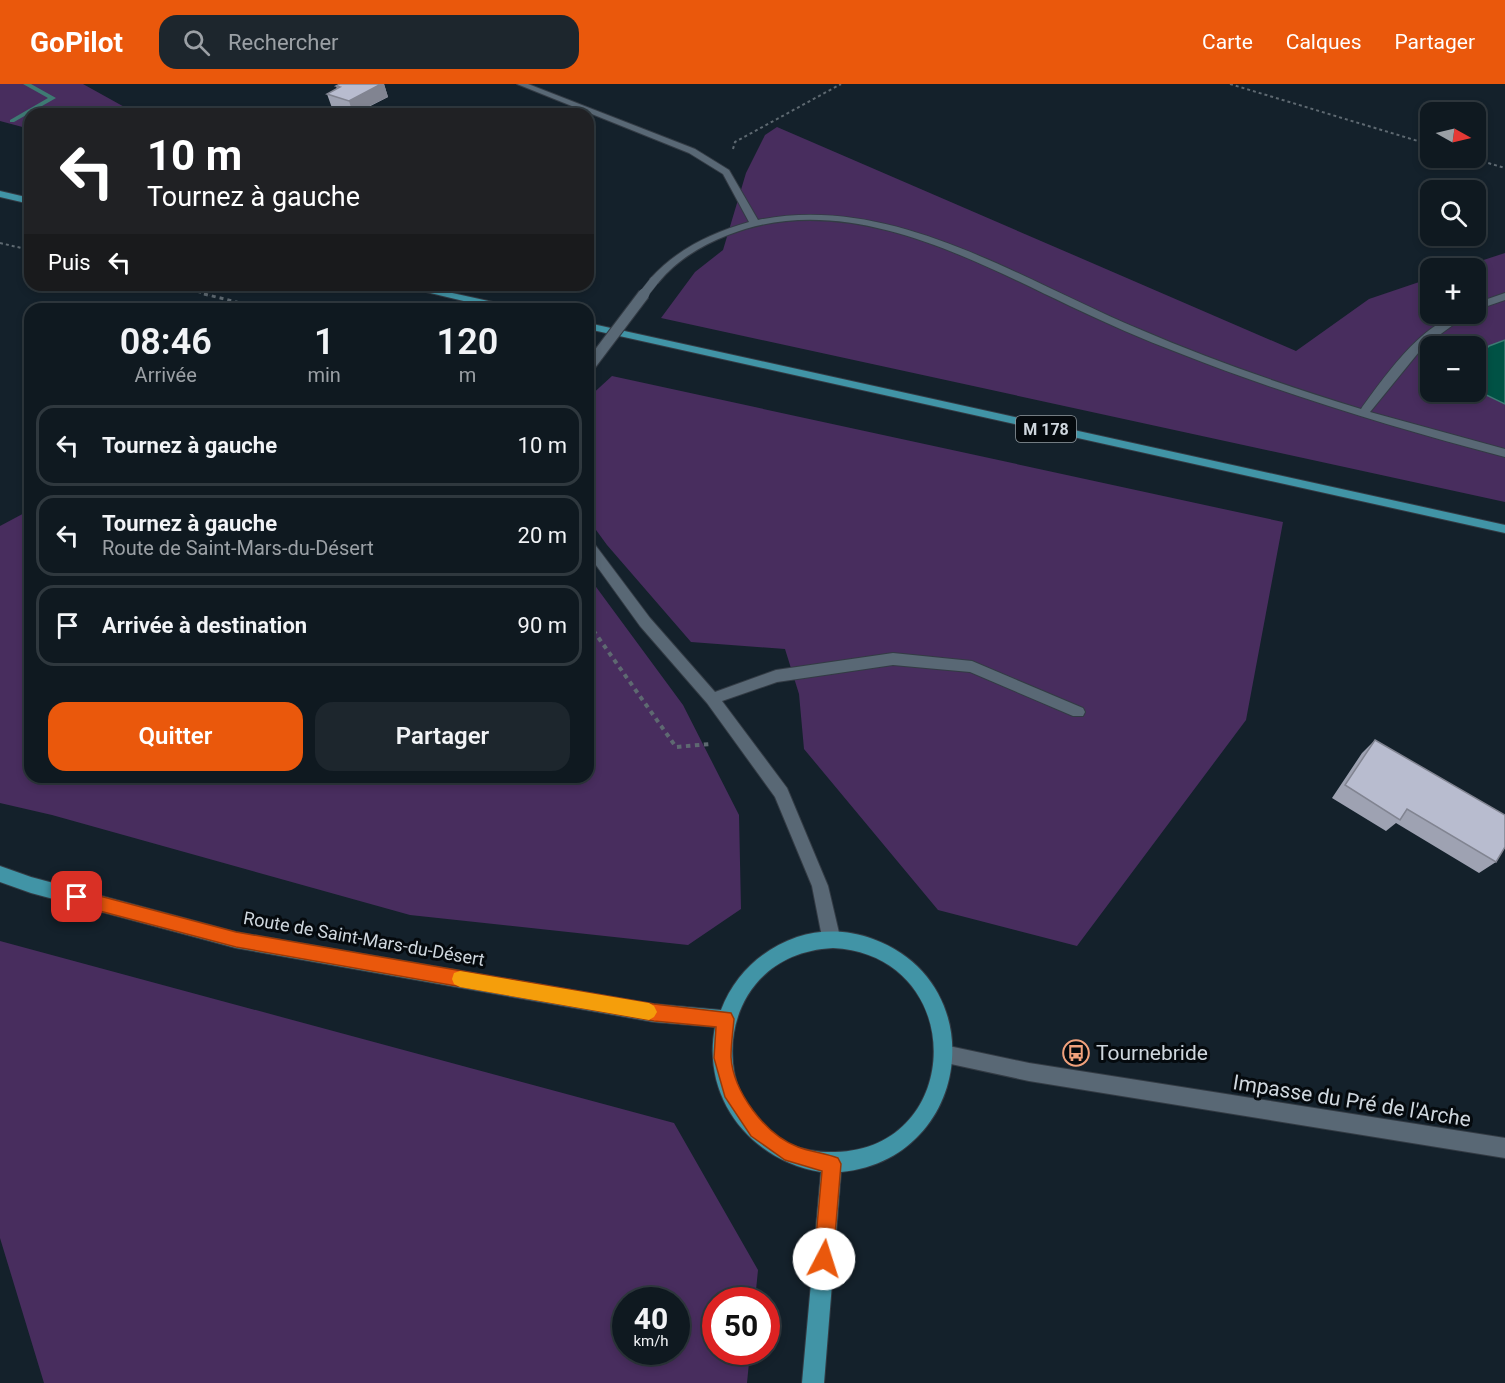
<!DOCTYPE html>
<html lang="fr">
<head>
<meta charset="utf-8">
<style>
  :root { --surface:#0f1920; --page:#1d262d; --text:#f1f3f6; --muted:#9ba0a5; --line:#2f383e; --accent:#ea580c }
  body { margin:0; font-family:Roboto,sans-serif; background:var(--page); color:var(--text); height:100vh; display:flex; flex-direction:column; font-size:22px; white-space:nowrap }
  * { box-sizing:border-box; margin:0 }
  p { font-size:20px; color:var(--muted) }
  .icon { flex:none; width:33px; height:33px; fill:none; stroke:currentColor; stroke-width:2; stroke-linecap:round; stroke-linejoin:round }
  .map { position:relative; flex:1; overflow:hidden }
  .panel { position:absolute; left:24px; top:219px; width:570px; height:480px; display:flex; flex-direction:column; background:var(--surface); border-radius:18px; box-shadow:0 3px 9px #0003,0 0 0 2px var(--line) }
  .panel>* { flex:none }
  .guide { position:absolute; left:24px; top:24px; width:570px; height:183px; border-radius:18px; box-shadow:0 3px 9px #0003,0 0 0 2px var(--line); background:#202124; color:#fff; overflow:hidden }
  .needle { width:39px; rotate:98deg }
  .fabs { position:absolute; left:1420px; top:18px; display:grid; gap:12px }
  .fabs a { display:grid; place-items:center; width:66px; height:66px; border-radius:12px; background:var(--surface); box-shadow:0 3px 9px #0003,0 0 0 2px var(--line); font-size:30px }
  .speed { position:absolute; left:612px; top:1203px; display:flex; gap:12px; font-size:30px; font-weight:700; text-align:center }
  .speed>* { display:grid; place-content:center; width:78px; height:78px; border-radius:50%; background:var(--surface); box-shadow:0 3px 9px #0003,0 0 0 2px var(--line); line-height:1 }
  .speed small { font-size:15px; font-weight:400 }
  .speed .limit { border:9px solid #d22; background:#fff; color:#111 }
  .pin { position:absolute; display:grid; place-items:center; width:51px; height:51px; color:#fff; margin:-26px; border-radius:12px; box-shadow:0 3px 9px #0006 }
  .me { position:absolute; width:66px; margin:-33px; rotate:5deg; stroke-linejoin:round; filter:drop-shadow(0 0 4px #0008) }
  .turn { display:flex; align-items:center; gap:21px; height:126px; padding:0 24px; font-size:27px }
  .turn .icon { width:78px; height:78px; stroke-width:2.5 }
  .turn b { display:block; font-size:42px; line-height:51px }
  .then { display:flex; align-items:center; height:57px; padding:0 24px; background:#0003; gap:12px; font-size:22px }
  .eta { display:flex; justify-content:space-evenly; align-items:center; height:102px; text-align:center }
  .eta b { font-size:36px; font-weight:600; line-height:42px }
  .primary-button { display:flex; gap:12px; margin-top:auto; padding:12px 24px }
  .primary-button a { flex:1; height:69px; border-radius:18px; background:var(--accent); color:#fff; font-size:24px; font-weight:600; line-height:69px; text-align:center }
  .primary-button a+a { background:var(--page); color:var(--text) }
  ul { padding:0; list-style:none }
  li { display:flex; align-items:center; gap:18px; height:81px; margin:0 12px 9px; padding:0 12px; border:3px solid var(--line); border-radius:18px }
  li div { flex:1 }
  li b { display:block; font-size:22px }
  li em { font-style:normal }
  header { display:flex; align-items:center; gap:36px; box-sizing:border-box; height:84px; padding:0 30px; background:var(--accent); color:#fff }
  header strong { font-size:28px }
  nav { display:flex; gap:33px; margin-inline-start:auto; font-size:21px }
  .search { width:420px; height:54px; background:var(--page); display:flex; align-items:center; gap:15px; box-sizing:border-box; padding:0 21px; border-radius:18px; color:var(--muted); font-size:22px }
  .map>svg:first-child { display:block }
  .green { fill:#482d5e; fill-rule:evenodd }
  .water { fill:#005245; stroke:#3e7a73; stroke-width:1.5 }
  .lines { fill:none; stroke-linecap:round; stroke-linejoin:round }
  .stream { fill:#3e7a73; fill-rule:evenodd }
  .minor-casing { stroke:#333b44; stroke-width:2 }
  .major-casing { stroke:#333b44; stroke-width:2 }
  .path-far2 { stroke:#5e6971; stroke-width:2; stroke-dasharray:3 3; stroke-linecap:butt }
  .path-far1 { stroke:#5e6971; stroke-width:3; stroke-dasharray:4 4; stroke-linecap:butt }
  .path { stroke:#5e6971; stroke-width:4; stroke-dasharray:4.5 4.5; stroke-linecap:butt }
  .minor { fill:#596875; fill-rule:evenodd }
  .major { fill:#4194a6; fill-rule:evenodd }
  .minor-bridge-far1-casing { stroke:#333b44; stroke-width:10; stroke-linecap:butt }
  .minor-bridge-casing { stroke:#333b44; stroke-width:13; stroke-linecap:butt }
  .minor-bridge-far1 { stroke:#596875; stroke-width:9 }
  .minor-bridge { stroke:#596875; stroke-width:11 }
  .wall { fill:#9ea2b2 }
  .shaded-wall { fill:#818491 }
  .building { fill:#b8bccf; stroke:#818491; stroke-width:1.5 }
  .route { fill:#ea580c; stroke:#983908; stroke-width:1.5 }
  .slow { fill:#f59e0b }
  .labels { text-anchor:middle; stroke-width:6; stroke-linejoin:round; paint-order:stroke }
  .shield { fill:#050a0e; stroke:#929aa0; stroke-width:1.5 }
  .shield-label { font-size:16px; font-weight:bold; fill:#cfd7de }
  .street-label { font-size:18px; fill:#cfd7de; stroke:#050a0e }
  .near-poi-label { font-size:21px; fill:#cfd7de; stroke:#050a0e; text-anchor:start }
  .near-street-label { font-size:21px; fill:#cfd7de; stroke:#050a0e }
</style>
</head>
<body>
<header>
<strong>GoPilot</strong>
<div class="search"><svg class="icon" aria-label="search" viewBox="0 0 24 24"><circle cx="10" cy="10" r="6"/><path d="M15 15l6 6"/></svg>Rechercher</div>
<nav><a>Carte</a><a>Calques</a><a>Partager</a></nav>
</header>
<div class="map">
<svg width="1505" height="1299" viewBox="0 0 1505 1299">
  <rect width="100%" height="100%" fill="#14212b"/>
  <path class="green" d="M0 0H83L137 30H30V45L0 37Z
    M777 43 1296 267 1369 215 1431 194V230H1476V184H1459L1505 169V418L661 234 695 188 723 166 746 89 765 51ZM1431 262H1476V308H1431Z
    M612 292 1283 438 1246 636 1077 862 938 826 804 665 799 610 785 565 691 558 607 461 588 435V314Z
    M30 426V693H588V492L683 621 739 731 741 825 688 861 410 831 52 731 0 719V442Z
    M0 857 674 1039 758 1186 755 1216H716V1268H750L747 1299H44L0 1154ZM626 1216H676V1268H626Z"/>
  <path class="water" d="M1505 256V320L1476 306V275L1489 262Z"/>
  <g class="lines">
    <path class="stream" d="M23 0H31L56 14 14 38H10V36L48 14Z"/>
    <g class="minor-casing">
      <path id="minor" d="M517 0H528L695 65 729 86 758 136C893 109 1019 195 1139 245 1211 276 1286 302 1361 325 1383 295 1427 230 1468 230L1423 263 1370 328 1505 365V373C1394 344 1286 311 1179 269 1142 255 1106 239 1070 222 967 173 844 105 728 151 700 162 677 176 658 199H650V195C677 165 711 149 749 138L723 90 689 69Z
        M1505 209V216L1476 226V219Z
        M588 456 593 458 650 534 715 608 776 586 893 569 972 577 1083 624 1085 628 1083 632H1073L970 588 893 581 777 598 722 617 787 704 828 802 840 853 837 859 831 861 825 859 822 853 812 802 775 713 707 619 640 542 588 470Z
        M944 961 1029 979 1505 1054V1074L1029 997 937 977 935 970 937 963Z"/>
    </g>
    <g class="major-casing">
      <path id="major" d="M0 107 30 114V120L0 113Z
        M397 201H416L511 222 516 225H497Z
        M588 239 1505 441V449L588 245Z
        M0 782 31 793 236 848 654 920 721 926C735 890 761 866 797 853 822 845 849 846 873 855 995 900 970 1076 841 1088L824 1299H802L821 1088C752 1077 701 1015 715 943L654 938 236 864 31 809 0 798ZM833 864C968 871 966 1065 835 1068 702 1072 695 871 833 864Z"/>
    </g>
    <path class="path-far2" d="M1230 0 1431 61
      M733 65 735 58 841 0
      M1471 74 1505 84
      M0 159 30 166
      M169 201 210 211"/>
    <path class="path-far1" d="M204 210 265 225"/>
    <path class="path" d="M588 539 676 663 710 660"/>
    <use href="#minor" class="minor"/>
    <use href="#major" class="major"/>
    <g class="minor-bridge-far1-casing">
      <path id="minor-bridge-far1" d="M643 211 654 197"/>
    </g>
    <g class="minor-bridge-casing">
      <path id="minor-bridge" d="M588 284 644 210"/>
    </g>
    <use href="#minor-bridge-far1" class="minor-bridge-far1"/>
    <use href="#minor-bridge" class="minor-bridge"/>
  </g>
  <path class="wall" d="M340 0H384L388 13 355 30H351L332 24 327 10 337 5 336 2Z
    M1375 656 1496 778 1479 789 1396 739 1386 747 1332 714 1362 669Z"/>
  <path class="shaded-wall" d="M381 0H384L388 13 353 30 349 17Z"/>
  <path class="building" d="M340 0H381L349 17 327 10 340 3 336 2Z
    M1375 656 1505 731V763L1496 778 1407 725 1400 736 1345 701Z"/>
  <path class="route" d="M77 806 236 848 654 920 731 929 734 935C733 947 731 960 731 973 733 1007 765 1051 798 1063 811 1068 825 1069 838 1074L841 1080 833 1175 830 1182 824 1185 817 1182 814 1175 822 1087 785 1076 751 1052 725 1013 714 974 716 943 654 937 236 863 77 821 72 818 69 813 72 808Z"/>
  <path class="slow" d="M460 887 649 919 654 922 657 928 654 933 649 936 460 903 454 900 452 895 454 889Z"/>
  <defs>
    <g id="bus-ring" transform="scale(1.35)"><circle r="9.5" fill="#050a0e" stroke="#f1a17c" stroke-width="1.5"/><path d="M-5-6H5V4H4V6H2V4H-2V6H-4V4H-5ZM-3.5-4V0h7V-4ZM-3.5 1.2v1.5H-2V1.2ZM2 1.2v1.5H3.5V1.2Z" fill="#f1a17c"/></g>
  </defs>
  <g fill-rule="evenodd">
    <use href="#bus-ring" x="1076" y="969"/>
  </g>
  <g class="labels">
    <rect class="shield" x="1016" y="332" width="60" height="26" rx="4.5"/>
    <g class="shield-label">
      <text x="1046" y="351">M 178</text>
    </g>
    <g class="street-label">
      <text transform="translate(364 855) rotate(10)" y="6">Route de Saint-Mars-du-Désert</text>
    </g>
    <g class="near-poi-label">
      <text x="1096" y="976">Tournebride</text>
    </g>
    <g class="near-street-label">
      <text transform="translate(1352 1017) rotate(9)" y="7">Impasse du Pré de l'Arche</text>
    </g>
  </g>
</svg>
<div class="fabs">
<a><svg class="needle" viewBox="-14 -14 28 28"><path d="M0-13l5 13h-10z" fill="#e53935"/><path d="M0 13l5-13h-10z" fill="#9ba0a5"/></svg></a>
<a><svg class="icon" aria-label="search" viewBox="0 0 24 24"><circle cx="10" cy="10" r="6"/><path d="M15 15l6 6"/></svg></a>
<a>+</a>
<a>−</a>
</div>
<div class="speed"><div>40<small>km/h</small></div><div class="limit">50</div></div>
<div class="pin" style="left:77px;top:813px;background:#d93025"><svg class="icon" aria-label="arrive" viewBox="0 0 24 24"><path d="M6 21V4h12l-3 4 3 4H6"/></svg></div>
<svg class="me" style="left:824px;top:1175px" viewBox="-20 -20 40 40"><circle r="19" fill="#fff"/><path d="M0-13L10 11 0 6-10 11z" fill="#ea580c"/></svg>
<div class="guide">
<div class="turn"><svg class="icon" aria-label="left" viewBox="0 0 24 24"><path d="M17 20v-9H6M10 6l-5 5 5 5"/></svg><div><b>10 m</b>Tournez à gauche</div></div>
<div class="then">Puis<svg class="icon" aria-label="left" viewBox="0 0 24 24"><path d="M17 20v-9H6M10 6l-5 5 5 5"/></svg></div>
</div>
<section class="panel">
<div class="eta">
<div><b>08:46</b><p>Arrivée</p></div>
<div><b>1</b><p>min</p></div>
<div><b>120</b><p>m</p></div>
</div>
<ul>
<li><svg class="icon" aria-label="left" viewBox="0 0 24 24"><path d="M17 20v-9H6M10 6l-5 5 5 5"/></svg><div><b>Tournez à gauche</b></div><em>10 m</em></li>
<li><svg class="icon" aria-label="left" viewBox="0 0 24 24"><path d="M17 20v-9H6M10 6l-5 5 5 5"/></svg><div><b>Tournez à gauche</b><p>Route de Saint-Mars-du-Désert</p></div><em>20 m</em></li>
<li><svg class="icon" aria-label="arrive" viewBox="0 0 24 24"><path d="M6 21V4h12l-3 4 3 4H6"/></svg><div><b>Arrivée à destination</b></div><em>90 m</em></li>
</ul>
<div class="primary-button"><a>Quitter</a><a>Partager</a></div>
</section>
</div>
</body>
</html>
